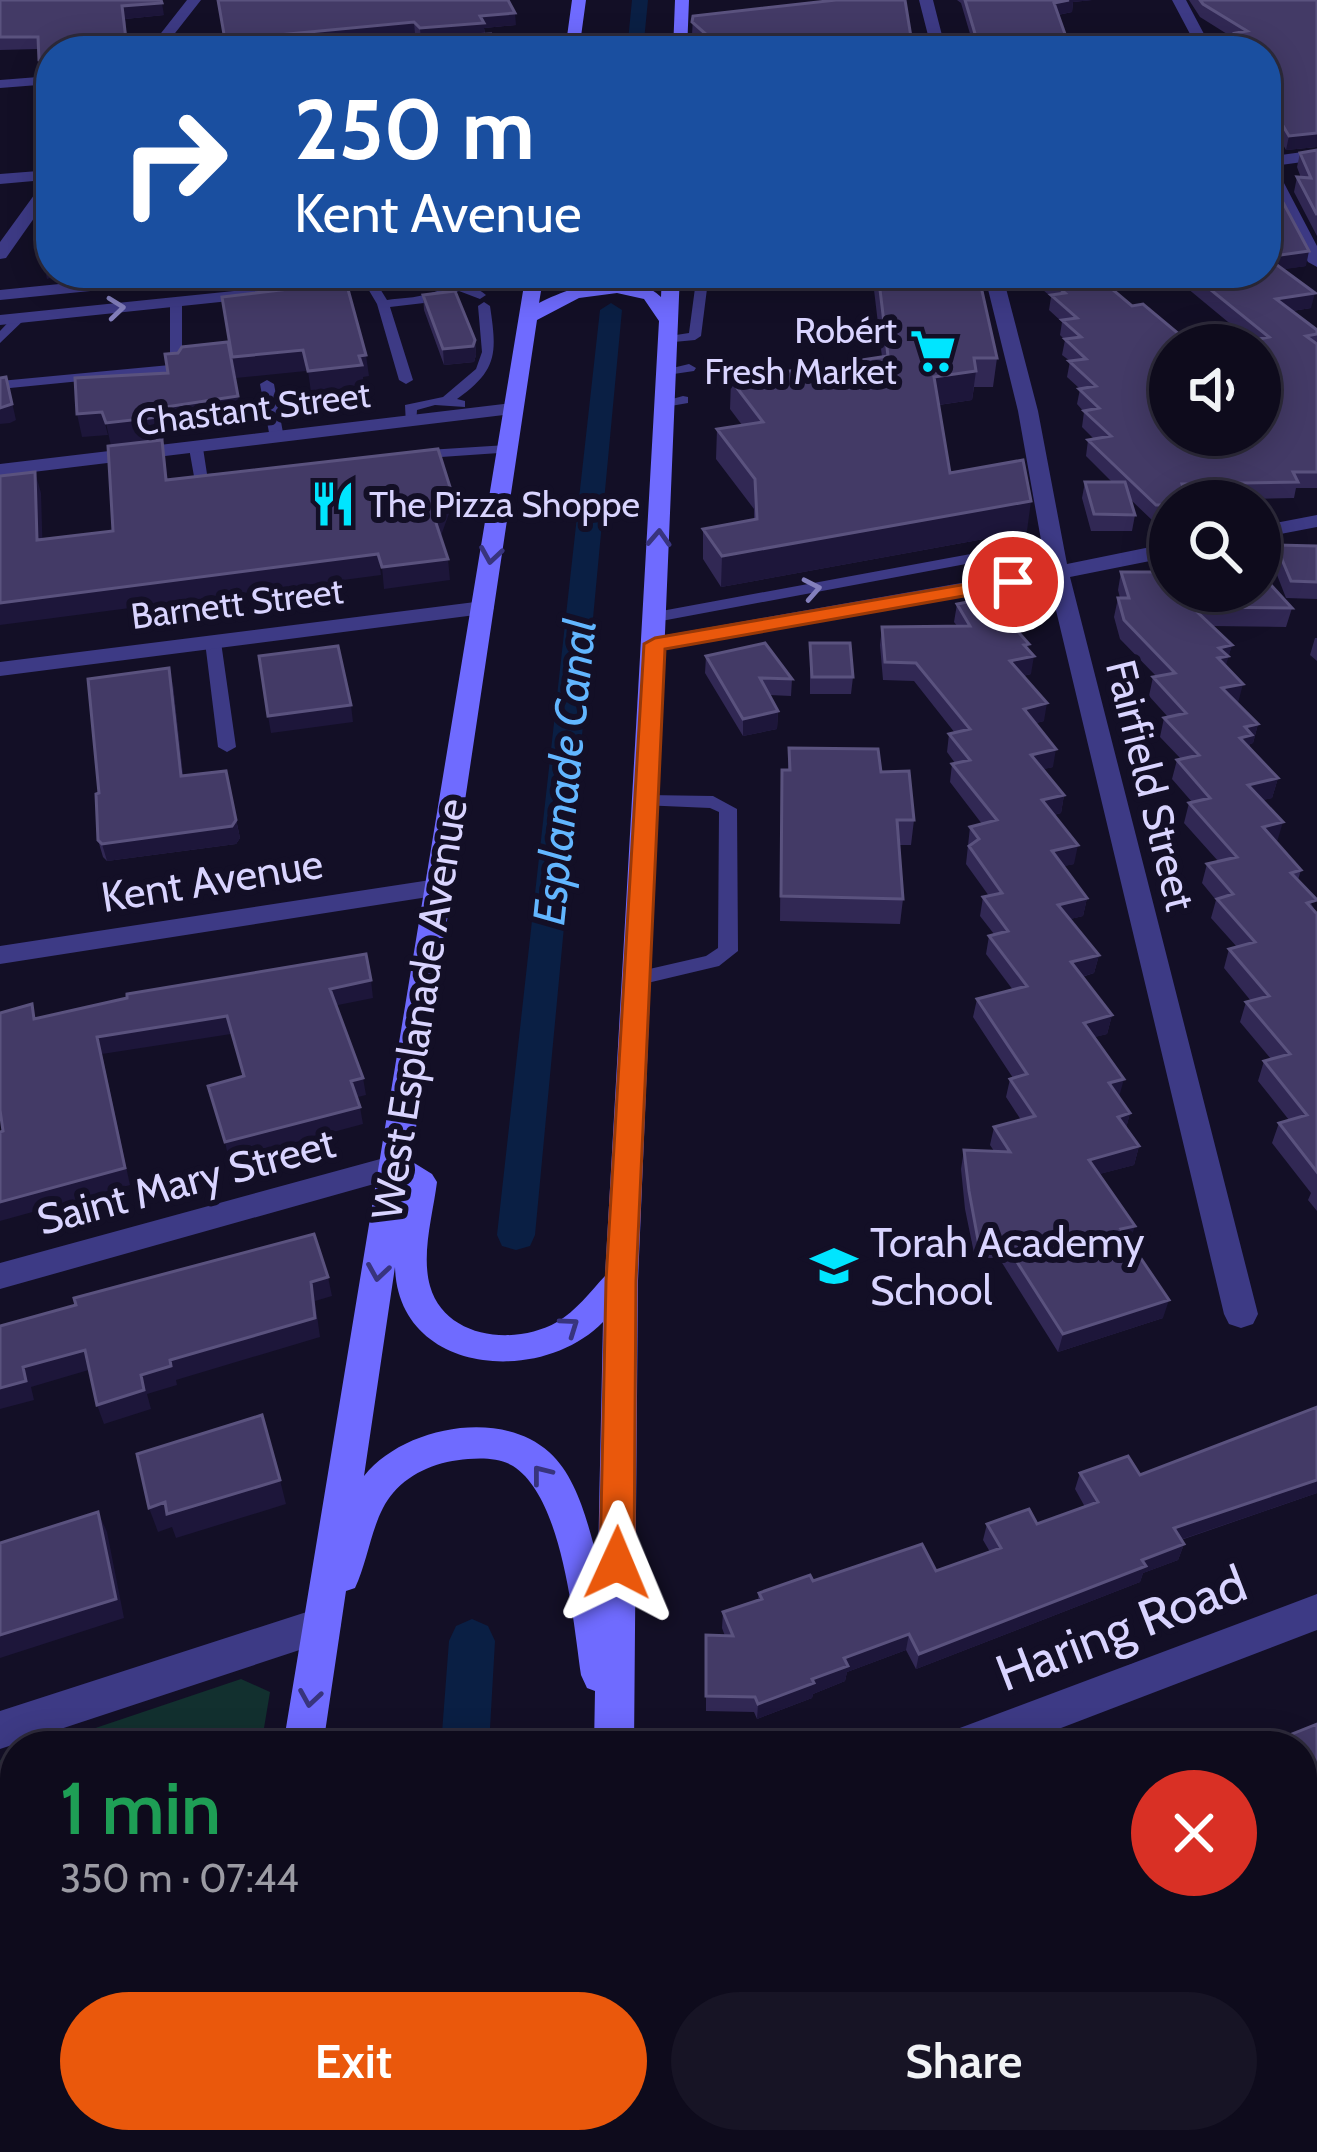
<!DOCTYPE html>
<html lang="en">
<head>
<meta charset="utf-8">
<style>
  :root { --surface:#0e0b1c; --page:#171425; --text:#f1f3f6; --muted:#9b9ba3; --line:#2e2b3b; --accent:#ea580c }
  body { margin:0; font-family:Cabin,sans-serif; background:var(--page); color:var(--text); height:100vh; display:flex; flex-direction:column; font-size:45px; white-space:nowrap }
  * { box-sizing:border-box; margin:0 }
  p { font-size:39px; color:var(--muted) }
  .icon { flex:none; width:66px; height:66px; fill:none; stroke:currentColor; stroke-width:2; stroke-linecap:round; stroke-linejoin:round }
  .map { position:relative; flex:1; overflow:hidden }
  .drawer { position:absolute; left:0px; top:1731px; width:1317px; height:423px; display:flex; flex-direction:column; background:var(--surface); border-radius:48px 48px 0 0; box-shadow:0 6px 30px #0003,0 0 0 3px var(--line) }
  .drawer>* { flex:none }
  .hud { position:absolute; left:36px; top:36px; width:1245px; height:252px; border-radius:48px; box-shadow:0 6px 30px #0003,0 0 0 3px var(--line); background:#1a4fa0; color:#fff; overflow:hidden }
  .tools { position:absolute; left:1149px; top:324px; display:grid; gap:24px }
  .tools a { display:grid; place-items:center; width:132px; height:132px; border-radius:50%; background:var(--surface); box-shadow:0 6px 30px #0003,0 0 0 3px var(--line); font-size:60px }
  .pin { position:absolute; display:grid; place-items:center; width:102px; height:102px; color:#fff; margin:-51px; border:6px solid #fff; border-radius:50%; box-shadow:0 3px 12px #0007 }
  .me { position:absolute; width:132px; margin:-66px; rotate:1deg; stroke-linejoin:round; filter:drop-shadow(0 0 9px #0008) }
  .turn { display:flex; align-items:center; gap:42px; height:252px; padding:0 60px; font-size:54px }
  .turn .icon { width:156px; height:156px; stroke-width:2.5 }
  .turn b { display:block; font-size:84px; line-height:102px }
  .round { display:grid; place-items:center; flex:none; width:126px; height:126px; border-radius:63px; background:var(--page) }
  .head { display:flex; align-items:center; justify-content:space-between; height:204px; padding:0 60px }
  h1 { font-size:72px; font-weight:600; line-height:90px; color:#1e9e55 }
  .button { display:flex; gap:24px; margin-top:auto; padding:24px 60px }
  .button a { flex:1; height:138px; border-radius:72px; background:var(--accent); color:#fff; font-size:48px; font-weight:600; line-height:138px; text-align:center }
  .button a+a { background:var(--page); color:var(--text) }
  .map>svg:first-child { display:block }
  .green { fill:#12302f }
  .lines { fill:none; stroke-linecap:round; stroke-linejoin:round }
  .canal { fill:#0a1f44; fill-rule:evenodd }
  .service { fill:#3d3a85; fill-rule:evenodd }
  .minor { fill:#3d3a85; fill-rule:evenodd }
  .tertiary { fill:#3d3a85; fill-rule:evenodd }
  .secondary { fill:#6f6bff; fill-rule:evenodd }
  .wall { fill:#312854 }
  .shaded-wall { fill:#1d163a }
  .building { fill:#433a66; stroke:#5a527e; stroke-width:3 }
  .oneway { stroke:#837fbc }
  .oneway2 { stroke:#38347d }
  .route { fill:#ea580c; stroke:#983908; stroke-width:3 }
  .labels { text-anchor:middle; stroke-width:12; stroke-linejoin:round; paint-order:stroke }
  .far-poi-label { font-size:36px; fill:#d9d4ff; stroke:#130f26; text-anchor:end }
  .far-street-label { font-size:36px; fill:#d9d4ff; stroke:#130f26 }
  .street-label { font-size:42px; fill:#d9d4ff; stroke:#130f26 }
  .poi-label { font-size:42px; fill:#d9d4ff; stroke:#130f26; text-anchor:start }
  .water-label { font-size:45px; font-style:italic; fill:#62b6ff; stroke:#130f26 }
  .near-street-label { font-size:51px; fill:#d9d4ff; stroke:#130f26 }
</style>
</head>
<body>
<div class="map">
<svg width="1317" height="2152" viewBox="0 0 1317 2152">
  <rect width="100%" height="100%" fill="#130f26"/>
  <path class="green" d="M241 1679 270 1692 261 1746H42Z
    M15 1755V2139H194L192 2152H0V1760Z"/>
  <g class="lines">
    <path class="canal" d="M632 0H648L643 51H627Z
      M611 303 622 310 535 1235 530 1246 516 1250 502 1246 497 1235 600 310Z
      M472 1619 488 1626 495 1641 489 1746H441L449 1641 456 1626Z
      M408 2139H464L463 2152H407Z"/>
    <path class="service" d="M697 273H709L701 336 695 340 663 343V337L689 333Z
      M366 279H374L387 300C401 298 415 298 428 294 451 287 466 278 486 295L480 299 459 291 424 303 390 307 413 380 406 384 399 380 377 304 364 282Z
      M176 299 182 303V371L0 389V381L170 365V303Z
      M484 302 490 306C497 353 498 370 457 399L465 401V407L435 405 417 410 416 425H406L405 405 443 397 476 369 482 352 478 306Z
      M15 315 26 318 0 343V331Z
      M689 364 696 368 694 371 667 375 660 371Z
      M267 380 274 384 284 438 277 442 270 438 260 384Z
      M683 396 688 397V403L665 407 658 403Z
      M196 444 203 448 207 474 231 473V479L195 482 189 448Z
      M507 445 512 446V452L412 459 405 455 412 451Z
      M1052 539 1057 541V547L656 622 648 617 656 612Z
      M213 637 221 642 236 747 227 752 218 747 205 642Z
      M647 795 713 796 737 809 738 951 719 966 639 985 629 978 632 973 706 956 718 948 719 812 710 808 641 805 638 801Z"/>
    <path class="minor" d="M187 0H201L161 51H147Z
      M919 0H933L946 51H932Z
      M1172 0H1186L1213 51H1199Z
      M579 33 574 40 392 51 399 47Z
      M1078 41 1083 42 1088 51H1074L1071 45Z
      M51 76V84L0 88V80Z
      M1266 159 1274 164 1317 246V267L1308 262 1266 180Z
      M51 170V194L6 258 0 259V242L45 180 0 184V174Z
      M984 273H1002L1038 411 1067 564 1170 543V557L1070 577 1258 1314 1253 1324 1241 1328 1229 1324 1224 1314 1049 581 655 651 643 644 655 637 1046 568 1018 411Z
      M513 403 520 405V413L0 476V464Z
      M1317 515V527L1260 538V526Z
      M483 601 494 608 491 613 0 676V662Z
      M437 879 451 888 447 894 0 964V946Z
      M395 1155 406 1159 411 1167 406 1175 0 1289V1263Z
      M1317 1594V1630L1014 1746H943L949 1732Z
      M322 1607 336 1612 341 1625 336 1638 0 1749V1711Z"/>
    <path class="tertiary" d="M1317 150V160L1266 167V157Z
      M168 273H230L221 278 0 300V290Z
      M402 273H461L452 278 310 293 301 288 310 283Z
      M263 288 269 289V297L0 325V315Z"/>
    <path class="secondary" d="M572 0H586L579 51H565Z
      M675 0H689L687 51H673Z
      M526 273H544L539 303C572 286 630 267 661 297L662 273H680L638 1281 634 1746H594L595 1691 587 1688 581 1675C573 1620 563 1498 513 1466 500 1458 483 1458 468 1459 440 1461 412 1471 393 1493 372 1517 369 1559 355 1588L346 1591 323 1746H283ZM617 293 644 299 659 321 605 1276C590 1292 576 1311 557 1322 515 1346 445 1339 430 1286 421 1254 433 1214 437 1182L432 1174 411 1161 537 320 579 298ZM395 1267C398 1375 541 1386 603 1322L598 1561C588 1525 578 1478 549 1452 500 1408 403 1427 364 1476Z
      M221 2139H267L265 2152H219Z
      M597 2139H643V2152H597Z"/>
  </g>
  <path class="wall" d="M0 0 164 15 125 19 128 51H51V113H43L50 75 42 72 38 49 0 50Z
    M218 0 516 25 484 28 485 34 499 51H426V40L421 41 415 34 227 51Z
    M957 0H1092L1073 2 1072 12 1058 15 1071 51H975L961 3Z
    M1189 0H1317V147L1286 150 1266 115V51H1242L1234 46 1235 39 1200 17Z
    M693 16 911 37 910 50 709 51 692 35Z
    M1317 150V236L1294 192 1297 177 1301 178 1297 167 1300 153Z
    M1266 177 1306 266 1282 269 1311 308 1292 311 1317 330V488H1296L1294 498 1170 501V522L1153 521 1131 500 1135 515 1132 531H1091L1082 498 1085 482H1112L1086 456 1088 440 1094 439 1082 427 1084 412 1077 404 1080 389 1067 377 1070 361 1062 355 1065 340 1060 335 1062 322 1049 310 1051 297 1042 289 1044 275 1054 273 1170 435 1251 341 1187 288 1190 273H1266Z
    M736 273H773L772 291H737Z
    M872 273H978L997 358 993 387H974L972 400 939 405 950 473 1027 531 721 587 703 559V529L754 520V509L716 459 717 429 742 425 730 409 731 380 882 357Z
    M423 295 475 340 476 355 474 362 444 365 424 310Z
    M1276 545 1317 546V599L1286 598 1272 562Z
    M1121 572 1292 608 1286 627 1212 626 1232 645 1225 666 1237 703 1258 724 1253 743 1250 744 1249 747 1278 778 1272 798 1262 800 1276 842 1301 870 1298 880 1317 914V1211L1308 1200 1311 1193 1272 1143 1279 1123 1289 1120 1258 1081 1264 1061 1271 1059 1240 1022 1246 1002 1251 1001 1224 968 1229 949 1237 947 1211 918 1216 900 1202 883 1207 864 1218 861 1184 823 1189 803 1192 802 1172 779 1177 760 1181 759 1160 737 1164 718 1168 717 1149 696 1153 677H1157L1120 639 1114 617 1118 598H1120L1118 590Z
    M957 604 1028 650 1031 674 1023 676 1044 721 1036 723 1053 767 1043 769 1064 795 1061 813 1054 815 1074 864 1063 866 1087 898 1083 916 1070 919 1099 955 1094 973 1082 977 1112 1015 1107 1034 1094 1037 1119 1097 1130 1113 1126 1128 1139 1146 1134 1165 1099 1174 1163 1318 1058 1352 999 1258H975L965 1209 961 1169 964 1150 994 1151 990 1145 994 1127 1021 1120 1006 1097 1010 1079 1013 1078 973 1017 977 999 1013 990 986 954 989 936 994 934 980 916 983 897 989 896 966 864 970 827 982 824 950 782 952 764 955 763 947 752 949 734 955 733 914 681 883 680 880 645 882 627 957 626 954 622Z
    M1315 638H1317V661L1310 655Z
    M810 643 853 677 851 694H810Z
    M706 656 792 679 791 696 769 695 778 711 777 729 743 736 705 673Z
    M173 685 183 776 226 771 240 838 236 844 107 861 103 857 98 840 99 793Z
    M789 748 881 772 914 820 911 845H899L903 899 900 924 780 921 781 795 782 770H788Z
    M1080 1473 1140 1475 1317 1493 1181 1540 1184 1544 1178 1560 1143 1573 1140 1582 916 1669 906 1650 847 1672 845 1681 813 1694 812 1698 757 1719 754 1712 706 1711V1635L725 1636 722 1628 723 1612 758 1600 759 1593 813 1581 936 1571 990 1552 983 1540 987 1524H1037L1085 1507 1075 1489Z
    M1317 2089V2129L1304 2105Z
    M1102 2139H1155L1160 2151 1276 2152H1108Z"/>
  <path class="shaded-wall" d="M1068 0H1092L1073 2 1072 12 1052 16 1054 3Z
    M162 3 164 15 125 19 128 51H93L122 6Z
    M515 13 516 25 484 28 485 36 421 41 420 28 480 16Z
    M414 22 415 34 242 51H227L225 40Z
    M51 99V113H43L40 100Z
    M1317 133V147L1286 150 1289 136Z
    M1309 251 1306 266 1266 272V257Z
    M51 258V273H65L47 279 43 260Z
    M1315 293 1311 308 1273 314 1276 299Z
    M475 340 476 355 474 362 444 365 443 349Z
    M303 350 306 371 236 378 232 357Z
    M366 355 369 376 363 377 364 386 311 392 308 371Z
    M976 371 972 400 931 406 934 377Z
    M10 393 16 420 10 423 0 424V408Z
    M238 396 242 419 163 431 164 440H162L171 501 111 446 106 423 159 408Z
    M102 412 108 435 82 437 77 414Z
    M35 472 41 493 43 561 37 540Z
    M450 487 451 508 438 544 436 523Z
    M1031 501 1027 531 721 587 722 556Z
    M378 554 381 575 0 625V603Z
    M448 559 450 580 384 589 382 567Z
    M1029 644 1027 658 1034 656 1031 674 1008 679 1010 661 1024 645Z
    M1232 645 1223 675 1213 677 1219 648Z
    M169 668 173 685 185 793 181 776Z
    M1243 684 1238 703 1218 707 1222 688Z
    M1047 703 1044 721 1021 727 1024 709Z
    M351 705 353 722 271 733 268 716Z
    M778 711 777 729 743 736V719Z
    M1258 724 1253 743 1250 744 1247 754 1235 757 1245 727Z
    M1056 749 1053 767 1028 773 1031 755Z
    M1278 778 1272 798 1243 805 1248 785Z
    M1064 795 1061 813 1039 818 1042 800Z
    M236 820 240 838 236 844 107 861 102 844Z
    M1283 822 1277 842 1257 847 1263 827Z
    M1078 845 1074 864 1048 870 1052 851Z
    M1087 898 1083 916 1054 923 1058 905Z
    M1099 955 1094 973 1067 981 1071 962Z
    M371 980 373 998 333 1006 330 989Z
    M1112 1015 1107 1034 1080 1041 1084 1023Z
    M227 1016 231 1034 102 1054 130 1185 0 1221V1202L97 1037Z
    M363 1078 366 1095 354 1098 351 1081Z
    M1124 1079 1119 1097 1109 1083Z
    M360 1107 363 1124 229 1160 225 1142Z
    M1130 1113 1125 1132 1118 1117Z
    M1139 1146 1134 1165 1085 1178 1089 1160Z
    M1135 1226 1129 1244 1121 1229Z
    M328 1277 332 1296 315 1301 320 1337 176 1380 177 1385 147 1394 151 1409 104 1424 97 1405 141 1375 311 1282Z
    M1169 1300 1163 1318 1058 1352 1063 1334Z
    M85 1350 92 1369 31 1387 34 1400 0 1409V1388L23 1367Z
    M280 1480 286 1504 176 1538 172 1527 158 1532 149 1508 165 1502Z
    M1317 1480V1493L1168 1544 1174 1528Z
    M98 1512 107 1532 124 1618 0 1658V1635Z
    M1184 1544 1178 1560 1143 1573 1140 1582 916 1669 919 1654 1142 1560Z
    M909 1634 906 1650 847 1672 845 1681 813 1694 812 1698 757 1719 758 1704 812 1679 844 1658Z
    M1317 1845V1858L1302 1864V1851Z"/>
  <path class="building" d="M0 0H161L162 3 122 6 127 48 93 51H51V63L39 60 38 37H0Z
    M218 0H508L515 13 480 16 484 23 420 28 414 22 225 40Z
    M836 0H905L911 37H892L907 49 896 51H725L692 22 693 16Z
    M965 0H1069L1054 3 1071 51H996L992 38 976 37Z
    M1200 0H1317V133L1289 136 1266 97V72L1272 71 1266 67V51H1253L1244 45 1254 44 1236 33 1247 31 1203 4Z
    M491 34 499 51H432L425 37Z
    M51 74V99L40 100 39 76Z
    M1317 150V215L1297 177 1311 178 1300 153Z
    M1266 177 1270 178 1309 251 1266 257 1315 293 1276 299 1317 330V334L1306 336 1317 344V472H1293L1298 482 1182 484 1188 501H1170V505H1156L1088 440 1111 436 1084 411 1099 408 1079 389 1096 386 1069 361 1086 359 1065 339 1081 337 1062 320 1077 318 1051 295 1065 293 1044 275 1093 273 1132 306 1143 304 1192 345H1170V435H1260V345H1229L1269 337 1190 273H1266Z
    M51 214V258L43 260 42 225H47L46 215Z
    M737 273H773V276H737Z
    M878 273H978L997 358H974L976 371 934 377 950 473 1023 460 1031 501 722 556 703 529 757 519 755 479 717 429 763 422 731 380 888 356Z
    M346 282 366 355 359 356 362 365 308 371 303 350 232 357 222 297Z
    M455 291 475 340 473 346 443 349 423 295Z
    M228 342 238 396 159 408V417L106 423 102 412 77 414 75 378 168 373 165 354 178 353 182 347Z
    M6 377 12 404 0 408V378Z
    M162 440 166 480 438 449 450 487 436 523 448 559 382 567 378 554 0 603V476L35 472 37 540 113 531 108 446Z
    M1085 482H1125L1135 515 1094 514Z
    M1276 545 1317 546V582L1291 581Z
    M1121 572H1170V591H1260V573L1292 608 1192 607 1232 645 1219 648 1228 656 1218 658 1243 684 1222 688 1258 724 1245 727 1252 735 1240 738 1278 778 1248 785 1283 822 1263 827 1301 870 1291 873 1317 900 1307 903 1317 914V1172L1279 1123 1307 1115 1264 1061 1290 1054 1246 1002 1269 996 1229 949 1255 942 1217 899 1233 894 1207 864 1237 857 1189 803 1210 798 1177 760 1199 755 1164 718 1186 713 1153 677 1175 673 1124 620 1118 598H1129Z
    M988 598 1029 644 1024 645 1034 656 1010 661 1047 703 1024 709 1056 749 1031 755 1064 795 1042 800 1078 845 1052 851 1087 898 1058 905 1099 955 1071 962 1112 1015 1084 1023 1124 1079 1109 1083 1130 1113 1118 1117 1139 1146 1089 1160 1135 1226 1121 1229 1169 1300 1063 1334 1003 1240H978L969 1191 964 1150 1010 1152 994 1127 1035 1116 1010 1079 1027 1074 977 999 1027 986 989 936 1008 931 983 897 1002 893 969 846 979 839 970 827 997 820 952 764 970 760 949 734 970 729 916 663 885 662 882 627 970 626 957 604Z
    M765 643 792 679 760 678 778 711 743 719 706 656Z
    M810 643H850L853 677H812Z
    M338 646 351 705 268 716 259 656Z
    M169 668 181 776 226 771 236 820 232 826 102 844 98 840 96 794 99 793 88 679Z
    M789 748 878 749 881 772 909 771 914 820H897L903 899 781 896 782 770H790Z
    M366 954 371 980 330 989 363 1078 351 1081 360 1107 225 1142 208 1086 244 1076 227 1016 97 1037 125 1168 0 1202V1132L3 1131 0 1110V1013L32 1004 34 1019 127 998V994Z
    M314 1234 328 1277 311 1282 315 1318 170 1360 171 1366 141 1375 144 1390 97 1405 85 1350 23 1367 26 1381 0 1388V1326L76 1305 74 1298Z
    M1317 1407V1480L1174 1528 1184 1544 1142 1560 1146 1566 919 1654 909 1634 844 1658 848 1666 812 1679 814 1683 758 1704 755 1697 706 1696V1635L733 1636 723 1612 762 1599 759 1593 810 1575 813 1581 922 1544 936 1571 1001 1548 987 1524 1029 1509 1037 1524 1098 1502 1080 1473 1128 1456 1140 1475Z
    M262 1415 280 1480 167 1514 165 1502 149 1508 137 1454Z
    M98 1512 116 1599 0 1635V1543Z
    M1317 1724V1845L1302 1851V1746H1269L1267 1744Z
    M1119 2139H1155L1160 2151 1187 2139H1269L1276 2152H1125Z"/>
  <defs><path id="oneway-chevron" d="M-2-3.5L2.5 0L-2 3.5" fill="none" stroke-width="1.6" stroke-linecap="round" stroke-linejoin="round" transform="scale(3)"/></defs>
  <g class="oneway">
    <use href="#oneway-chevron" transform="translate(116 308) rotate(-6)"/>
    <use href="#oneway-chevron" transform="translate(812 589) rotate(-11)"/>
  </g>
  <g class="oneway2">
    <use href="#oneway-chevron" transform="translate(659 538) rotate(-87)"/>
    <use href="#oneway-chevron" transform="translate(491 555) rotate(99)"/>
    <use href="#oneway-chevron" transform="translate(378 1272) rotate(99)"/>
    <use href="#oneway-chevron" transform="translate(570 1326) rotate(-35)"/>
    <use href="#oneway-chevron" transform="translate(541 1474) rotate(-128)"/>
    <use href="#oneway-chevron" transform="translate(310 1698) rotate(99)"/>
  </g>
  <path class="route" d="M1013 576 1020 578V586L665 649 636 1281 634 1563 629 1574 617 1578 605 1574 600 1563 606 1281 644 644 655 638Z"/>
  <defs>
    <g id="supermarket-bare" transform="scale(3.6)"><path d="M-6-5.5h2.5l.6 2H6L4.5 2H-2.5L-4.4-4H-6ZM-1.5 3.2a1.3 1.3 0 1 0 .1 0ZM3 3.2a1.3 1.3 0 1 0 .1 0Z" fill="#00e5ff" stroke="#130f26" stroke-width="2.5" paint-order="stroke"/></g>
    <g id="restaurant-bare" transform="scale(3.6)"><path d="M-5-6h1v4h1v-4h1v4h1v-4h1v5L-1.5 .5V6h-2V.5L-5-1ZM5-6V6H3V1.5H1.5Q1.5-4 5-6Z" fill="#00e5ff" stroke="#130f26" stroke-width="2.5" paint-order="stroke"/></g>
    <g id="school-bare" transform="scale(3.6)"><path d="M0-5L7-2L0 1L-7-2ZM-4 1L0 2.5L4 1V4Q0 6-4 4Z" fill="#00e5ff" stroke="#130f26" stroke-width="2.5" paint-order="stroke"/></g>
  </defs>
  <g fill-rule="evenodd">
    <use href="#supermarket-bare" x="933" y="351"/>
    <use href="#restaurant-bare" x="333" y="504"/>
    <use href="#school-bare" x="834" y="1266"/>
  </g>
  <g class="labels">
    <g class="far-poi-label">
      <text x="897" y="343">Robért<tspan x="897" dy="41">Fresh Market</tspan></text>
      <text x="369" y="517" text-anchor="start">The Pizza Shoppe</text>
    </g>
    <g class="far-street-label">
      <text transform="translate(253 408) rotate(-7)" y="13">Chastant Street</text>
      <text transform="translate(237 603) rotate(-7)" y="13">Barnett Street</text>
    </g>
    <g class="street-label">
      <text transform="translate(1151 785) rotate(76)" y="15">Fairfield Street</text>
      <text transform="translate(212 880) rotate(-9)" y="15">Kent Avenue</text>
      <text transform="translate(419 1009) rotate(-81)" y="15">West Esplanade Avenue</text>
      <text transform="translate(186 1181) rotate(-15)" y="15">Saint Mary Street</text>
    </g>
    <g class="poi-label">
      <text x="870" y="1257">Torah Academy<tspan x="870" dy="48">School</tspan></text>
    </g>
    <g class="water-label">
      <text transform="translate(564 772) rotate(-84)" y="16">Esplanade Canal</text>
    </g>
    <g class="near-street-label">
      <text transform="translate(1121 1628) rotate(-21)" y="18">Haring Road</text>
    </g>
  </g>
</svg>
<div class="tools">
<a><svg class="icon" aria-label="sound" viewBox="0 0 24 24"><path d="M4 9h4l5-4v14l-5-4H4zM17 9q2 3 0 6"/></svg></a>
<a><svg class="icon" aria-label="search" viewBox="0 0 24 24"><circle cx="10" cy="10" r="6"/><path d="M15 15l6 6"/></svg></a>
</div>
<div class="pin" style="left:1013px;top:582px;background:#d93025"><svg class="icon" aria-label="arrive" viewBox="0 0 24 24"><path d="M6 21V4h12l-3 4 3 4H6"/></svg></div>
<svg class="me" style="left:617px;top:1563px" viewBox="-20 -20 40 40"><path d="M0-17L14 15 0 8-14 15z" fill="#ea580c" stroke="#fff" stroke-width="4"/></svg>
<div class="hud">
<div class="turn"><svg class="icon" aria-label="right" viewBox="0 0 24 24"><path d="M7 20v-9h11M14 6l5 5-5 5"/></svg><div><b>250 m</b>Kent Avenue</div></div>
</div>
<section class="drawer">
<div class="head"><div><h1>1 min</h1><p>350 m · 07:44</p></div><a class="round" style="background:#d93025;color:#fff"><svg class="icon" aria-label="close" viewBox="0 0 24 24"><path d="M6 6l12 12M18 6L6 18"/></svg></a></div>
<div class="button"><a>Exit</a><a>Share</a></div>
</section>
</div>
</body>
</html>
